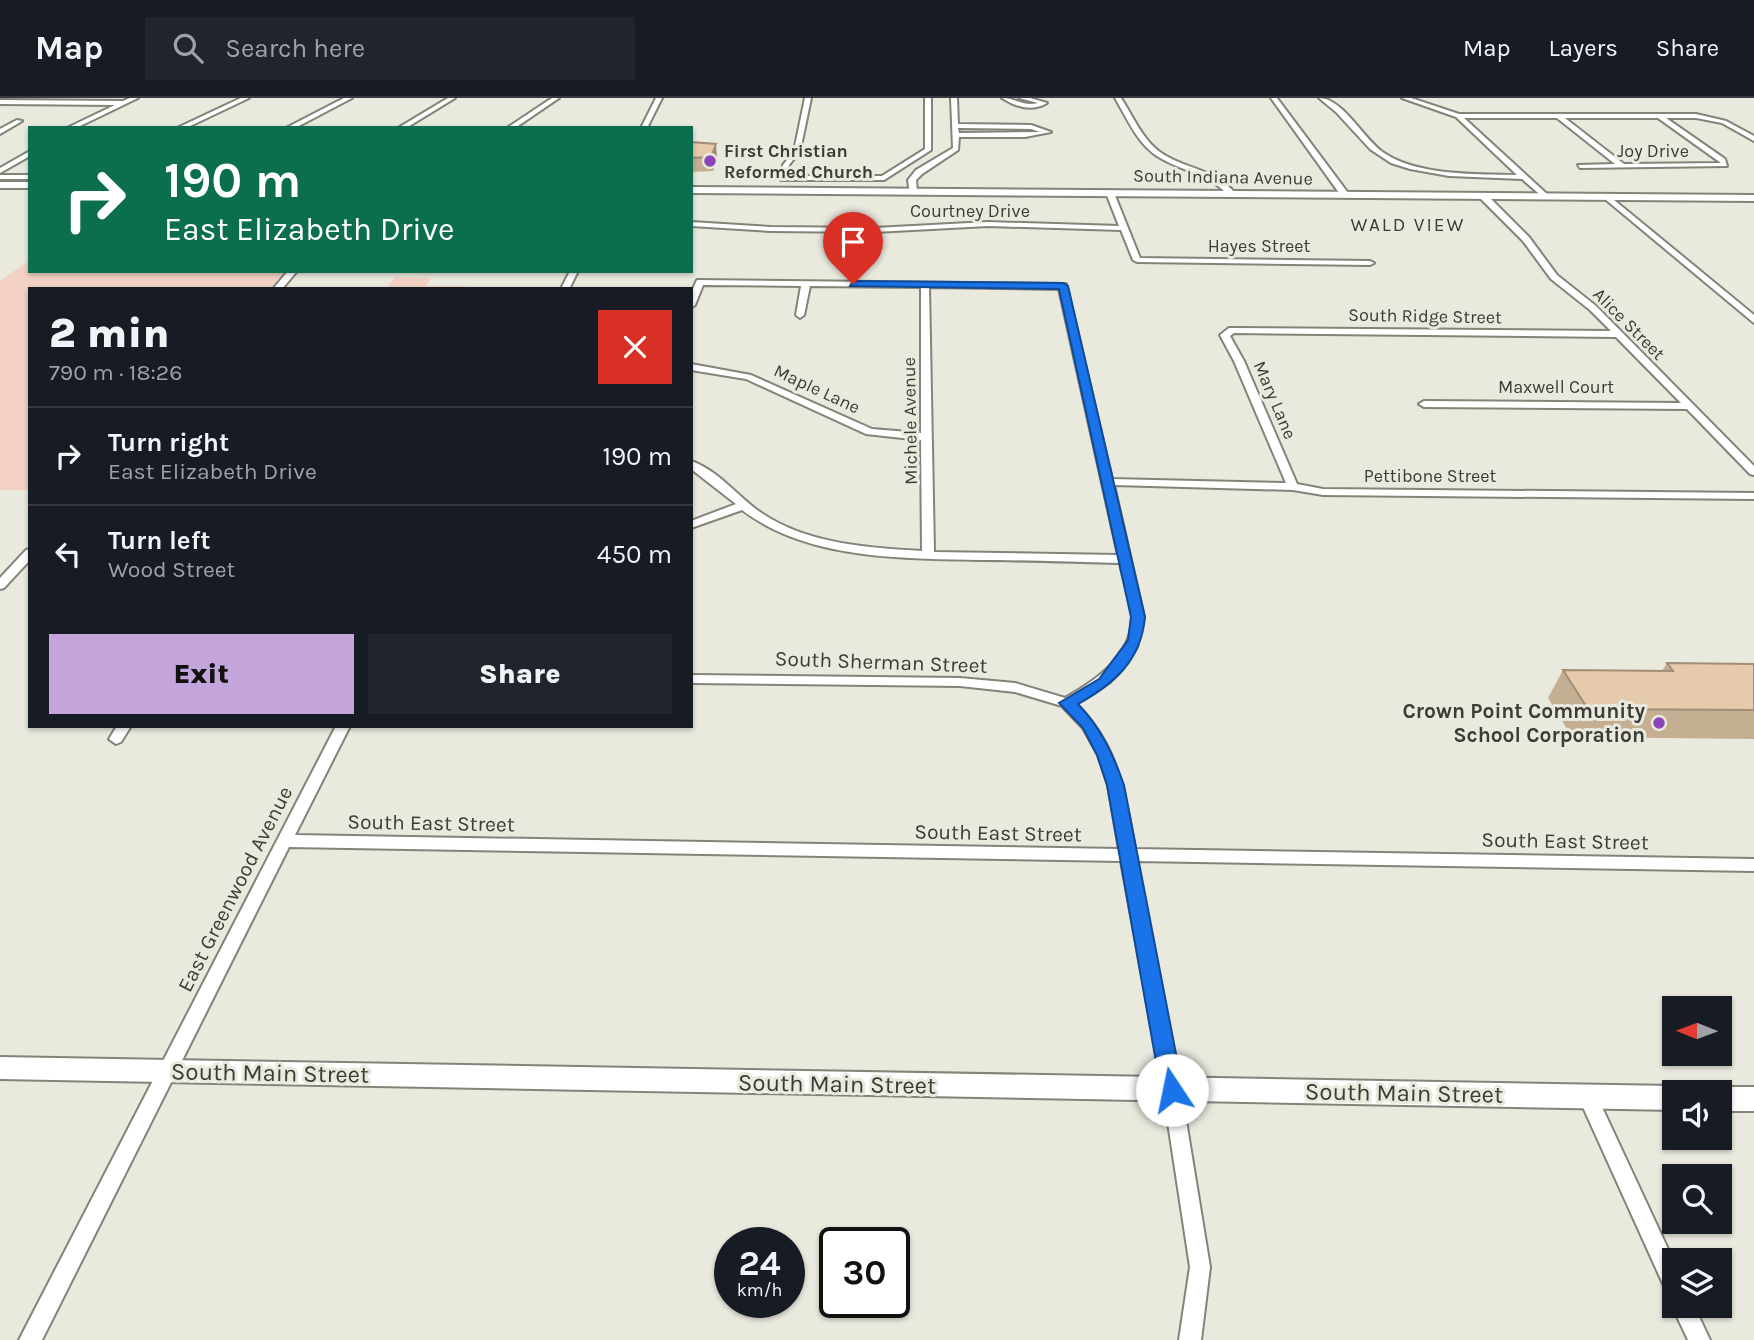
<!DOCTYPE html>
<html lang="en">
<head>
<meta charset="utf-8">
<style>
  :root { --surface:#171b24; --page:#20242c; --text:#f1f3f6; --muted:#9ea1a6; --line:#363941; --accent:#c3a5db }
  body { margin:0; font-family:Karla,sans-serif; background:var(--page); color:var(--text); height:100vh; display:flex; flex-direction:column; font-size:26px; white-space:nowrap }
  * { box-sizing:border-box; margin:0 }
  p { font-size:23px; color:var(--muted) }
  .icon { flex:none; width:38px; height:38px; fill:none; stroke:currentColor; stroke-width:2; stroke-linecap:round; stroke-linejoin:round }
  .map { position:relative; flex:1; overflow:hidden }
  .details { position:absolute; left:28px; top:189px; width:665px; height:441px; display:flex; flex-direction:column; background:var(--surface); border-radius:0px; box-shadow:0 2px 5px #0004 }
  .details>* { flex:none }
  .guide { position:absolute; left:28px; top:28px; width:665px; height:147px; border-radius:0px; box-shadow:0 2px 5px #0004; background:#0b6e4f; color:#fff; overflow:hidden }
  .needle { width:46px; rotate:271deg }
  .tools { position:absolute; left:1662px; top:898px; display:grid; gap:14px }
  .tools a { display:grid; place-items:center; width:70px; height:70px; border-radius:0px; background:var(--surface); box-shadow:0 2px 5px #0004; font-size:35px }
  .speed { position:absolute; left:714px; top:1129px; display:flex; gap:14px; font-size:35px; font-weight:700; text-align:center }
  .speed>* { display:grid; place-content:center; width:91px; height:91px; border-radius:50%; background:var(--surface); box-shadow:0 2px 5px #0004; line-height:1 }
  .speed small { font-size:18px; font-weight:400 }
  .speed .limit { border:4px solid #111; border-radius:10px; background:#fff; color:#111 }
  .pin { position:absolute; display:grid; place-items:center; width:60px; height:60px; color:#fff; margin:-72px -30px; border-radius:50% 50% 50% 0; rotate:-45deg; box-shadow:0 0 7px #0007 }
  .pin .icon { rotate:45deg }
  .me { position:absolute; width:77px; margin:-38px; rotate:349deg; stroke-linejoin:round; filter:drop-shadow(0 0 5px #0008) }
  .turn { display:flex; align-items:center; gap:24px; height:147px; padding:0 21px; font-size:32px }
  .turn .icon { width:91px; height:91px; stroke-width:2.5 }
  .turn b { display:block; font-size:49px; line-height:60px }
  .round { display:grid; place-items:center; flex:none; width:74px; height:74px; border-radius:0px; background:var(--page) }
  .head { display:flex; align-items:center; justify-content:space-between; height:119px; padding:0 21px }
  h1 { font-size:42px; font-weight:800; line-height:52px }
  .button { display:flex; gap:14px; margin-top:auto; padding:14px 21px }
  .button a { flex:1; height:80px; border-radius:0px; background:var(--accent); color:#111; font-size:28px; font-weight:800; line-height:80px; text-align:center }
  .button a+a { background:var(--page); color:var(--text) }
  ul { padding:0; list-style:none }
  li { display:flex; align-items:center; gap:21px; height:98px; padding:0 21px; border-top:2px solid var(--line) }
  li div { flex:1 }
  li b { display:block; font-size:26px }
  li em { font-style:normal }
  header { display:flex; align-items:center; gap:42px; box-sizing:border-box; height:98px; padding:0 35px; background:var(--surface); border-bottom:2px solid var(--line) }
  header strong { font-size:33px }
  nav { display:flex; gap:38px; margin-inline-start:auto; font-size:24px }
  .search { width:490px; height:63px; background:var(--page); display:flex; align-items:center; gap:18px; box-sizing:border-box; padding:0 24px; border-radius:0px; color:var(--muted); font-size:26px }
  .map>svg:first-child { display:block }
  .green { fill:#f3d2c5 }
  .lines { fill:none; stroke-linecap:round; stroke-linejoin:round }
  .street-casing { stroke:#838378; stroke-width:4 }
  .secondary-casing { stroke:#838378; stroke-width:4 }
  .street { fill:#fff; fill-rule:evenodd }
  .secondary { fill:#fff; fill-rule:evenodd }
  .wall { fill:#c5af93 }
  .shaded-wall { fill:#a08e78 }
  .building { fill:#e5cbab; stroke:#a08e78; stroke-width:2 }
  .route { fill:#1a73e8; stroke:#114b97; stroke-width:2 }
  .poi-dot { fill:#8a45b9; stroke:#eae9de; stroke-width:2.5 }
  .labels { text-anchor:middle; stroke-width:6; stroke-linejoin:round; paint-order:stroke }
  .far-poi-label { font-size:18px; font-weight:bold; fill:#3c3c37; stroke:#eae9de; text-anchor:start }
  .far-street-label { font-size:18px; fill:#3c3c37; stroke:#eae9de }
  .far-neighbourhood-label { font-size:19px; letter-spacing:2px; fill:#3c3c37; stroke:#eae9de }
  .street-label { font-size:21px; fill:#3c3c37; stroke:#eae9de }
  .poi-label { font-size:21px; font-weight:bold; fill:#3c3c37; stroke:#eae9de; text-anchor:end }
  .near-street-label { font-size:24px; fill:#3c3c37; stroke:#eae9de }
</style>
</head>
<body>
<header>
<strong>Map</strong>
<div class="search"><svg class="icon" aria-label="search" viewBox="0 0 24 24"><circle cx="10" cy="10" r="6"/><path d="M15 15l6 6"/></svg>Search here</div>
<nav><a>Map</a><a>Layers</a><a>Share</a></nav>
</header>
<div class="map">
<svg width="1754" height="1242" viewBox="0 0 1754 1242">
  <rect width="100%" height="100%" fill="#eae9de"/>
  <path class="green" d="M30 162V173H286L269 191H30V392H0V183Z
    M395 179 431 180 426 188H466L464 191H386Z"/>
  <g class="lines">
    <g class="street-casing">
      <path id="street" d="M130 0H138L76 30H67L115 7 0 6V2L123 3Z
        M241 0H249L186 30H177Z
        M344 0H352L295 30H286Z
        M448 0H455L406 30H398Z
        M552 0H559L515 30H507Z
        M656 0H662L647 30H641Z
        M805 0H811L800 53 789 67 788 78H882L925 51V0H931V52L884 82H781L783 67 794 53Z
        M951 0H957L958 26 1031 27 1051 34 1025 39H959L958 52 922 76 916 82 917 94 910 96 908 82 916 72 953 50ZM958 30 1031 31 1040 34 959 35Z
        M1002 0C1015 0 1024 9 1038 5L1019 0H1030L1047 5C1032 14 1016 9 1002 0Z
        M1115 0H1121C1133 18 1142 41 1160 54 1185 72 1213 69 1236 96L1235 98H1229C1209 75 1182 74 1157 58 1137 45 1127 20 1115 0Z
        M1271 0H1277L1348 95V99H1342Z
        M1319 0C1343 0 1364 42 1384 55 1418 78 1477 76 1517 77L1456 19 1402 0H1411L1459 16H1696L1726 23 1754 38V43L1722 25 1696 20H1666L1725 61 1727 68 1580 70 1578 67 1615 66 1557 20H1464L1548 97 1549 99 1545 101 1522 81 1449 78 1410 71 1391 65 1370 51 1336 14ZM1565 20H1658L1721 65 1624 66Z
        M17 22 22 23 0 36V31Z
        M30 53V58L0 75V70Z
        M0 77H30V81H0Z
        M1110 93 1114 95 1140 160 1370 163 1374 165 1370 167 1137 164 1133 162 1121 132 988 128 875 134 771 133 691 128V124L771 129 875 130 988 124 1119 128 1106 95Z
        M1480 96H1486L1529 139 1557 177 1596 208 1754 368V377L1750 376 1687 311 1424 309 1419 306 1424 303 1681 305 1616 239 1234 235 1230 238 1244 263 1297 386 1323 391 1754 395V401L1323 397 1293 392 1114 387 1144 519 1137 549 1128 564 1110 584 1076 606C1119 648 1124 694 1135 751L1754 761V773L1137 763 1181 992 1210 1169 1201 1242H1179L1190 1169 1163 992 1121 763 289 749 42 1242H19L336 628H350L295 737 1119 751 1108 687 1098 657 1083 630 1062 608 1015 594 960 588 691 585V577L960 580 1015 585 1065 600C1095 583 1133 558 1132 518 1131 501 1123 482 1120 465 1073 464 1027 462 980 462 901 460 808 462 742 412L691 430V423L736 406 691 371V363C718 372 738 399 760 414 806 446 868 450 922 453L921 342 866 336 746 281 691 272V266L751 277 872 331 921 335V189L810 188 804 217 800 220 796 217 801 188 703 187 695 207 691 210V195L697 182 1066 186 1112 381 1286 385 1234 263 1220 237 1229 230 1611 233 1590 212 1551 181 1523 143 1480 100ZM929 189 1059 191 1118 457 934 454Z
        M1608 97 1754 217V225L1605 101 1604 99Z
        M288 173H297L282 191H273Z
        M570 173H578L569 191H561Z
        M30 451V462L4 490 0 491V480L26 452Z
        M117 628H131L121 644 116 646 109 641Z
        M1587 989 1594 992 1675 1166V1200L1668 1197 1578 998 1580 992Z
        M1675 1202V1208H1694L1710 1242H1688L1672 1208Z"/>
    </g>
    <g class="secondary-casing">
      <path id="secondary" d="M0 84H30V90H0Z
        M691 89 1754 97V103L691 95Z
        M0 959 1675 988 1685 994H1675V1012L0 981Z
        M1720 989H1754V1013H1720V994H1710Z"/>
    </g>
    <use href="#street" class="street"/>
    <use href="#secondary" class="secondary"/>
  </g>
  <path class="wall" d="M691 44 717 59 713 73 691 74Z
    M1667 565 1754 566V641L1572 639 1548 600 1563 572 1662 573Z"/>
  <path class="shaded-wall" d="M716 46 717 59 713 73 711 59Z"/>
  <path class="building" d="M691 44 716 46 711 59 691 60Z
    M1667 565 1754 566V612L1588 611 1563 572 1673 573Z"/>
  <path class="route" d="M853 183 1063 185 1068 188 1145 519C1141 563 1114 586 1078 606 1101 630 1113 656 1124 687L1183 992 1179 999 1172 1002 1164 999 1161 992 1107 687 1097 657 1083 630 1059 605 1099 581 1128 542 1131 519 1059 191 850 188Z"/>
  <g class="poi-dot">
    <circle cx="710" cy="63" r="7"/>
    <circle cx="1659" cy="625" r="7"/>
  </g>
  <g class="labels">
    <g class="far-poi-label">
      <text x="724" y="59">First Christian<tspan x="724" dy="21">Reformed Church</tspan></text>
    </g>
    <g class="far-street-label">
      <text x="1653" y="59">Joy Drive</text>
      <text transform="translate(1223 79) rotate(1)" y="6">South Indiana Avenue</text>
      <text x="970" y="119">Courtney Drive</text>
      <text x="1259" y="154">Hayes Street</text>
      <text transform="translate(1425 218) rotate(1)" y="6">South Ridge Street</text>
      <text transform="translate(1629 226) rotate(45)" y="6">Alice Street</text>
      <text x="1556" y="295">Maxwell Court</text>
      <text transform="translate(817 291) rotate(25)" y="6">Maple Lane</text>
      <text transform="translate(1275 302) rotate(67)" y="6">Mary Lane</text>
      <text transform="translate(910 323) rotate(-91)" y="6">Michele Avenue</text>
      <text x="1430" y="384">Pettibone Street</text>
    </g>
    <g class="far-neighbourhood-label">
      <text x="1408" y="133">WALD VIEW</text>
    </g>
    <g class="street-label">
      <text transform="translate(881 564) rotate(2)" y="7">South Sherman Street</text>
      <text transform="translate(431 725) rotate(1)" y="7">South East Street</text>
      <text transform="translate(998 735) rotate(1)" y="7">South East Street</text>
      <text transform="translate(1565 743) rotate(1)" y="7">South East Street</text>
      <text transform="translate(235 791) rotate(-63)" y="7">East Greenwood Avenue</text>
    </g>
    <g class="poi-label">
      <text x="1645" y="620">Crown Point Community<tspan x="1645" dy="24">School Corporation</tspan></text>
    </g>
    <g class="near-street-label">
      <text transform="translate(270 975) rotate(1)" y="8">South Main Street</text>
      <text transform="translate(837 986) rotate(1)" y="8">South Main Street</text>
      <text transform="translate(1404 995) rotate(1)" y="8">South Main Street</text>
    </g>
  </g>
</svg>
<div class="tools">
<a><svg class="needle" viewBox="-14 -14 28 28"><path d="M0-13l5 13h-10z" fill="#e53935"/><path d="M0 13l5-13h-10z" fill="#9ea1a6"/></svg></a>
<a><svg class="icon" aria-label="sound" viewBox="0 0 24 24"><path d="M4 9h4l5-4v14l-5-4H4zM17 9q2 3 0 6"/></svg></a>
<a><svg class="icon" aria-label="search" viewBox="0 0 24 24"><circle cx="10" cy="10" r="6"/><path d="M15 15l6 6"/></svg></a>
<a><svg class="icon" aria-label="layers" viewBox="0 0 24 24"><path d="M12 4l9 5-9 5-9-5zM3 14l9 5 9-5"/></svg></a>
</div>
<div class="speed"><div>24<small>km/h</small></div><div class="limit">30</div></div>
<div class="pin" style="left:853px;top:186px;background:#d93025"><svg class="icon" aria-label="arrive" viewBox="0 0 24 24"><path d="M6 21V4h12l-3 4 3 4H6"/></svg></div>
<svg class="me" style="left:1172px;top:992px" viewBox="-20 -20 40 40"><circle r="19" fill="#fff"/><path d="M0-13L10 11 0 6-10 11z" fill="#1a73e8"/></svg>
<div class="guide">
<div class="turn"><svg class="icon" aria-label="right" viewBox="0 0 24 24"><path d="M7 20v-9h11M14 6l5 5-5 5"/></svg><div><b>190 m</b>East Elizabeth Drive</div></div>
</div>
<section class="details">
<div class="head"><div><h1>2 min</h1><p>790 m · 18:26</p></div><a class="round" style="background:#d93025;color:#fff"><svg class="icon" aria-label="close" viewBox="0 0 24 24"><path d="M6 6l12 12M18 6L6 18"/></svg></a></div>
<ul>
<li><svg class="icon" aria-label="right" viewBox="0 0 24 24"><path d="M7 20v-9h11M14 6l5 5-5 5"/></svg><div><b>Turn right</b><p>East Elizabeth Drive</p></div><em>190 m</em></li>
<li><svg class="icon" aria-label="left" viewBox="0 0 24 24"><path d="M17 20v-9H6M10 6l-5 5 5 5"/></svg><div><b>Turn left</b><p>Wood Street</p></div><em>450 m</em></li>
</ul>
<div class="button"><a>Exit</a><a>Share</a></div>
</section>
</div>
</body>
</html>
